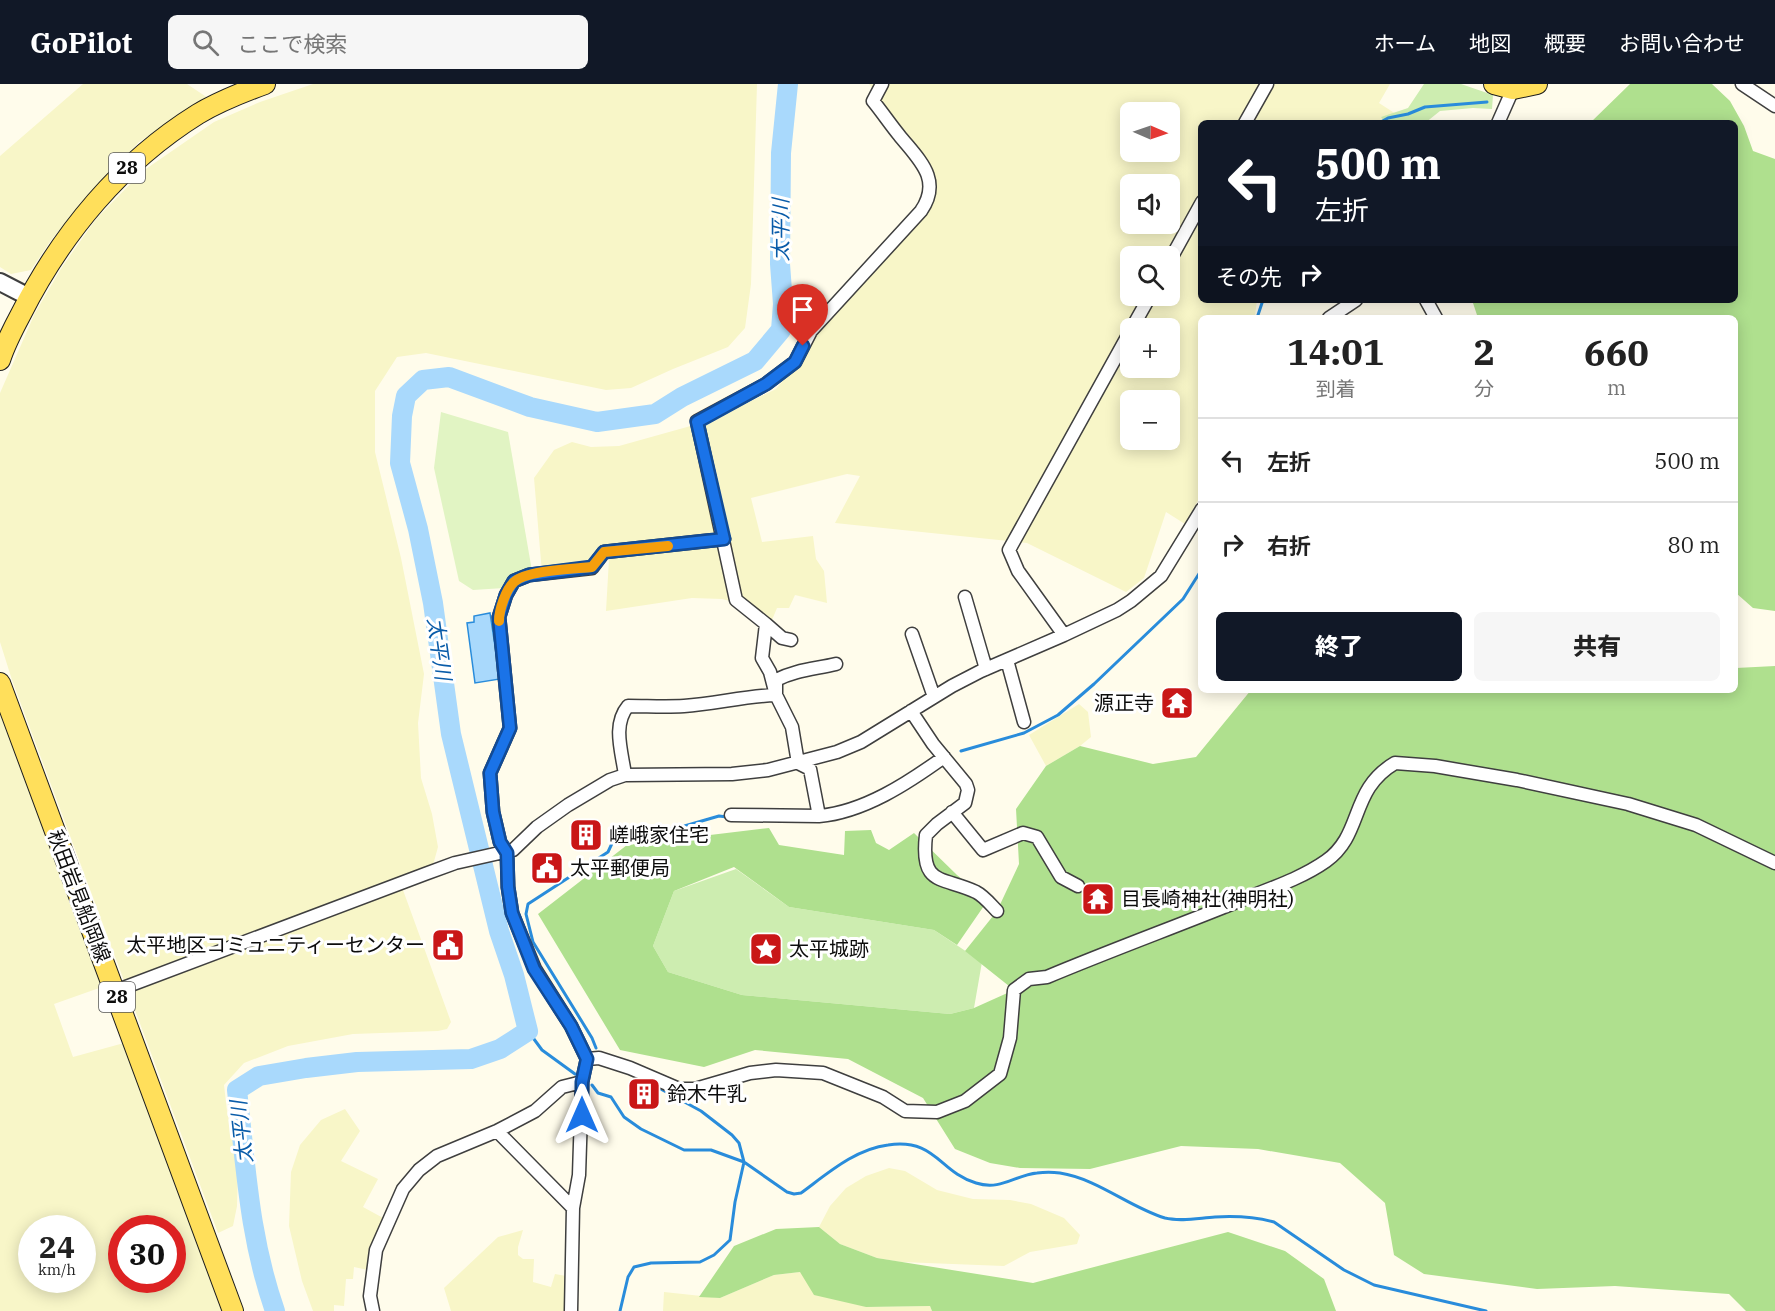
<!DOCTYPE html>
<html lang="ja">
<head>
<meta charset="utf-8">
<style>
  :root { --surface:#fff; --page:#f6f6f6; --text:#222; --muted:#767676; --line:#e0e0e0; --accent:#111827 }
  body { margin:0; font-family:"IBM Plex Serif","Noto Sans JP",serif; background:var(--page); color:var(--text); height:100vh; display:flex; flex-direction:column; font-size:22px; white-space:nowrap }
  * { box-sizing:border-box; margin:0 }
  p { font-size:20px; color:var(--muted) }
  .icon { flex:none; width:33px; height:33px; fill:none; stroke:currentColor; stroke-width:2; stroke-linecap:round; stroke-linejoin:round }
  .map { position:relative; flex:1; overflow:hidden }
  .details { position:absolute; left:1198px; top:231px; width:540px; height:378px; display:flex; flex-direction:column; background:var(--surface); border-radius:9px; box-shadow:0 3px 15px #0003 }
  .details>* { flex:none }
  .guide { position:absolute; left:1198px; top:36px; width:540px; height:183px; border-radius:9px; box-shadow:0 3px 15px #0003; background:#111827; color:#fff; overflow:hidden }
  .needle { width:39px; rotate:92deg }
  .buttons { position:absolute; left:1120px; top:18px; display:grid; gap:12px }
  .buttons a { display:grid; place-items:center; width:60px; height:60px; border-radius:9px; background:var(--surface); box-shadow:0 3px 15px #0003; font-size:30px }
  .speed { position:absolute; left:18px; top:1131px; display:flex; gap:12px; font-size:30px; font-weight:700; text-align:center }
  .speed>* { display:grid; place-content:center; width:78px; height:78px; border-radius:50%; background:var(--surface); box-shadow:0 3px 15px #0003; line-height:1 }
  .speed small { font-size:15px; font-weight:400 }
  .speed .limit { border:9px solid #d22; background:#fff; color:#111 }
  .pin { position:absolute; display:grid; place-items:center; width:51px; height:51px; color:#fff; margin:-62px -26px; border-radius:50% 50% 50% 0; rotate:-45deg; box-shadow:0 0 6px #0007 }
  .pin .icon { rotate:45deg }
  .me { position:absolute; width:66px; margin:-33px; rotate:0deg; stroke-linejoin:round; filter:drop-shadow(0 0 4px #0008) }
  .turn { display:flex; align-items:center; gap:21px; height:126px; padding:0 18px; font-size:27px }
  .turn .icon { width:78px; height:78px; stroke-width:2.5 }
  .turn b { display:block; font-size:42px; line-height:51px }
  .then { display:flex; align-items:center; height:57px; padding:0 18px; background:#0003; gap:12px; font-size:22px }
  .eta { display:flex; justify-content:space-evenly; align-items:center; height:102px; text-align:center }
  .eta b { font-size:36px; font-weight:800; line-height:42px }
  .button { display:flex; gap:12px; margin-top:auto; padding:12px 18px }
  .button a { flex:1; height:69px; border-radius:9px; background:var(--accent); color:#fff; font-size:24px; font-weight:800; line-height:69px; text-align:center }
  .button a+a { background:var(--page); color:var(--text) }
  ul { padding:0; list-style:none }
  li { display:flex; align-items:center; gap:18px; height:84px; padding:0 18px; border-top:2px solid var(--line) }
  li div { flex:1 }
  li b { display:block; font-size:22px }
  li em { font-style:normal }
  header { display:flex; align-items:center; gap:36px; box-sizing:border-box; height:84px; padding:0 30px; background:var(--accent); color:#fff }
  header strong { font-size:28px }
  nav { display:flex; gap:33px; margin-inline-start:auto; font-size:21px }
  .search { width:420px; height:54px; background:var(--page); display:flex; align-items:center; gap:15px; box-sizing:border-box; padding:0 21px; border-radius:9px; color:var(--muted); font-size:22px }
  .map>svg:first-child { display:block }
  .farmland { fill:#f8f6c8; fill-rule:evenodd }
  .green { fill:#cdedb0 }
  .forest { fill:#afe08e }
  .pitch { fill:#e1f4c3 }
  .water { fill:#a9d9fc; stroke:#298cdb; stroke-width:1.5 }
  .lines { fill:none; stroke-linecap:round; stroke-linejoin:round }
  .stream { stroke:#298cdb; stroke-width:3 }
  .river { stroke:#a9d9fc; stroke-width:20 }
  .minor-casing { stroke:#3f3f3f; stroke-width:15 }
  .tertiary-casing { stroke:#3f3f3f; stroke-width:20 }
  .primary-casing { stroke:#1d1d1d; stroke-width:22 }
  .minor { stroke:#fff; stroke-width:12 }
  .tertiary { stroke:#fff; stroke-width:16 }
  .primary { stroke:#ffdf5b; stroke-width:20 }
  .route-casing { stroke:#114b97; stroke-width:15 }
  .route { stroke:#1a73e8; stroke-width:10 }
  .slow { stroke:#f59e0b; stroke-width:10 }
  .labels { text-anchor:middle; stroke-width:6; stroke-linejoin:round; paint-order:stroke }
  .shield { fill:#fff; stroke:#555; stroke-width:1.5 }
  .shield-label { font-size:18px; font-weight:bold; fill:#0c0c0c }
  .poi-label { font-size:20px; fill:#0c0c0c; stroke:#fff; text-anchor:start }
  .street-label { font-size:20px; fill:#0c0c0c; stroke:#fff }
  .water-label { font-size:21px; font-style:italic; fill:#095ca9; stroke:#fff }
</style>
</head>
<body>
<header>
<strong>GoPilot</strong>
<div class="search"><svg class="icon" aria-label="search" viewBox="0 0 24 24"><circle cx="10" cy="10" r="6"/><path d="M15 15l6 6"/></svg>ここで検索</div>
<nav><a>ホーム</a><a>地図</a><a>概要</a><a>お問い合わせ</a></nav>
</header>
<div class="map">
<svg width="1775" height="1227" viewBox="0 0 1775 1227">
  <rect width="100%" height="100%" fill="#fffceb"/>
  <path class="farmland" d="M83 0H187L208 14 139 58 98 101 52 155 31 186 11 190 0 183V72Z
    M313 0H757L751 200 745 244 728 263 673 285 631 304 606 306 426 269 397 273 375 307V368L401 474 424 590 418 639 421 694 432 730 438 763 433 781 399 795 451 938 447 945 438 947 353 950 288 962 244 979 224 1001 227 1027 238 1086 237 1122 233 1142 218 1149 12 596 0 558V309L35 229 62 183 96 135 143 87 214 38 260 18Z
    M869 0H1390L1379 19 1396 30 1382 33 1386 39H1202V216H1257L1255 232 1254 234H1202L1201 411 1185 440 1166 428 1144 494 1126 508 1027 459 835 439 860 392 847 390 751 414 762 458 813 452 816 475 824 487 827 519 795 511 789 524H777L772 536 751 529 742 520 722 515 692 514 606 527 609 475 542 489 534 394 554 366 572 358 591 363 619 362 712 336 776 305 801 275 810 257 918 139 929 120 926 78ZM1131 28H1170V68H1131ZM1131 100H1170V140H1131ZM1131 172H1170V212H1131ZM1131 244H1170V284H1131ZM1131 316H1170V356H1131Z
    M1079 620 1088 628 1091 653 1080 662 1046 682 1029 651Z
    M0 627 102 903 54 920 73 973 124 959 222 1227H0ZM32 1144H82V1196H32ZM122 1144H172V1196H122Z
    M345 1025 360 1047 341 1077 378 1095 363 1123 385 1135 368 1186 354 1183 353 1195H346L344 1222 334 1221V1227H313L302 1197 289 1142 291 1088 300 1061 321 1036Z
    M889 1084 905 1087 937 1106 973 1115 1010 1116 1031 1120 1064 1134 1080 1151 1077 1160 1030 1168 1004 1182 901 1178 877 1174 840 1160 819 1143 830 1122 846 1104 866 1092Z
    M523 1146 518 1163V1171L523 1175H534L533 1198 551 1203 555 1190 566 1192 565 1227H451L444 1204 498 1153Z
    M800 1188 866 1223 930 1222 932 1227H663L664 1208 720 1214 774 1191Z"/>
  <path class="green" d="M1424 0H1461L1493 11 1492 25 1473 24 1440 27 1425 39H1386L1381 33 1408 24Z
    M736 785 789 823 934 846 982 878 974 924 950 930 742 911 668 888 653 862 674 807Z"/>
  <path class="forest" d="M1630 0H1712L1730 17 1744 42 1753 67 1775 75V527L1753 524 1736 509V234H1478L1472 216H1736V39H1590Z
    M1775 582V1227H1746L1729 1210 1615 1202 1537 1205 1424 1190 1394 1171 1385 1119 1340 1079 1258 1065 1181 1062 1090 1085 1020 1084 990 1079 955 1065 923 1014 848 975 755 966 704 983 620 966 538 830 627 761 769 744 779 761 844 771 845 747 871 746 876 759 889 766 914 749 957 791 988 816 957 861 934 846 789 823 734 783 674 807 653 862 668 888 742 911 950 930 974 924 1014 906 965 867 997 827 1019 780 1016 725 1046 682 1080 662 1153 680 1196 673 1251 606H1736V584Z
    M819 1143 840 1160 877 1174 1033 1199 1228 1148 1285 1167 1324 1195 1336 1227H932L930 1222 866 1223 814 1211 800 1188 774 1191 720 1214 699 1213 734 1162 776 1145Z"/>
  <path class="pitch" d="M441 328 508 348 532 487 504 504 473 506 459 497 434 384Z"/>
  <path class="water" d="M490 529 500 595 475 599 467 539 474 538V532Z"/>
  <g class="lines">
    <path class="stream" d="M1379 39 1388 34 1408 30 1425 23 1487 18
      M1257 234 1263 216
      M961 667 1024 649 1058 631 1094 600 1183 515 1202 485
      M528 947 542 966 575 990
      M596 964 592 954 533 858 526 830 528 820 608 768 614 755 681 743 719 732 727 733
      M592 1001 598 1009 611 1013 624 1033 641 1045 684 1066H711L744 1078 787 1108 794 1110 801 1109C827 1090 855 1065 888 1061 936 1054 939 1088 976 1099 1001 1107 1015 1091 1037 1089 1044 1088 1053 1088 1060 1089 1098 1095 1129 1123 1165 1134 1181 1138 1199 1134 1215 1133 1233 1132 1256 1133 1274 1138L1344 1186 1374 1201 1486 1227
      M620 1227 628 1193 634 1183 651 1179 700 1178 714 1171 730 1156 735 1118 744 1078 739 1059 732 1051 701 1027 646 997"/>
    <path class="river" d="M275 1227C249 1153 246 1083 237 1006L259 992 306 984 357 978 471 975 500 965 528 947 514 891 499 847 451 650 433 519 418 445 400 379 402 332 406 312 423 296 449 293 530 323 597 338 655 330 682 313 755 277 781 246 783 220 780 180 781 69 788 0"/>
    <g class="minor-casing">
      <path id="minor" d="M882 0 873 17C882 28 890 40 899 51 918 75 943 95 921 127L811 247 795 278 766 300 697 337 736 516 766 540 762 574 770 588 776 611 792 643 798 679 810 685 819 732C864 728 908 699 944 673
        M1742 0 1775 22
        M1245 39 1267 0
        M1498 39 1513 5
        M1170 176 1202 118
        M1426 216 1436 234
        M1329 234 1356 216
        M1132 244 1150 212
        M965 513 986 585
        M766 540 782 554 791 556
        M912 550 934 613
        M1064 551 1018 487 1009 466 1131 246
        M1007 576 1024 638
        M911 627 933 660 966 700 968 706 965 719 937 740 926 751C920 803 942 792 976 808 984 812 991 821 997 827
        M625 691C622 668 612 641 628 622 647 622 666 623 684 622 715 620 745 612 776 611V596C795 586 815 585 836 580
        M952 728 983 766 1023 749 1037 753 1061 793 1078 802
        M731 731 819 732
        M115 907 425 790 455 779 513 766 537 743 568 721 610 696 625 691 732 690 768 686 837 668 861 658 952 602 981 587 1064 551 1117 526 1131 517 1161 492 1202 425
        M587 975 599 974 630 984 679 1005H695L750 989 776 986 823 989 883 1013 905 1027 937 1028 965 1017 1000 990 1010 954 1014 906 1029 895 1047 893C1109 867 1172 844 1234 819 1265 806 1299 796 1326 777 1364 750 1349 706 1395 679L1435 682 1517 696 1628 720 1696 741 1775 779
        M497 1047 573 1124
        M373 1227 370 1212 376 1166 403 1105 419 1086 437 1072 497 1047 535 1027 562 1003 582 998
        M571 1227 573 1124 579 1091 582 998 587 975 571 942 535 885 512 829 508 803 507 769 500 758 493 728 490 689 510 644 499 533 506 511 514 497 529 491 592 484 604 468 724 455"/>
    </g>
    <g class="tertiary-casing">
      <path id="tertiary" d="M0 198 29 213"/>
    </g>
    <g class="primary-casing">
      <path id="primary" d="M1494 0 1513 5 1537 0
        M0 276C5 260 13 245 21 230 62 149 121 78 198 30 218 18 243 8 265 0
        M0 599 233 1227"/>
    </g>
    <use href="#minor" class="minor"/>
    <use href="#tertiary" class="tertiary"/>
    <use href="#primary" class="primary"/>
  </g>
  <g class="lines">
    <g class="route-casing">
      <path id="route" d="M582 1031V998L587 975 571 942 534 885 512 829 508 803 507 769 500 758 493 728 490 689 510 644 499 533 506 511 514 497 529 491 592 483 604 468 724 455 697 338 766 300 795 278 803 262"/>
    </g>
    <use href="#route" class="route"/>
    <path class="slow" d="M499 537C499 526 506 505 514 498 526 486 574 485 592 483L604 468 668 462"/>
  </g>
  <defs>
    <g id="temple-square" transform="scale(1.725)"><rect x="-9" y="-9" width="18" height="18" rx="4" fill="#c91617" stroke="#fff"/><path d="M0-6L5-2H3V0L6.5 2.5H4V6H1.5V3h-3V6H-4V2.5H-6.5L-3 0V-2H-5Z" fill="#fff"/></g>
    <g id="building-square" transform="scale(1.725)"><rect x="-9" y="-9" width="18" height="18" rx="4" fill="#c91617" stroke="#fff"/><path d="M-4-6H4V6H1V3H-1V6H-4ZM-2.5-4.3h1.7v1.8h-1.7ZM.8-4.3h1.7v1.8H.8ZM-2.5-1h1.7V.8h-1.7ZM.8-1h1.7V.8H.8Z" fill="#fff"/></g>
    <g id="civic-square" transform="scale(1.725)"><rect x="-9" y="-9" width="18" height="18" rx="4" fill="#c91617" stroke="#fff"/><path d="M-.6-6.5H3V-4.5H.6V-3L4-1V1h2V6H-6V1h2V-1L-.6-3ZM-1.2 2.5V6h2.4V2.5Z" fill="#fff"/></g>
    <g id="sight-square" transform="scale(1.725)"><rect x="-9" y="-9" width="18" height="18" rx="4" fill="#c91617" stroke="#fff"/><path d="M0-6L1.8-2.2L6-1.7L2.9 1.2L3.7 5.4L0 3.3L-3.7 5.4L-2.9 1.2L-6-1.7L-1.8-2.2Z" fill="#fff"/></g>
  </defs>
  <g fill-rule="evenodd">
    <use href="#temple-square" x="1177" y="619"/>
    <use href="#building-square" x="586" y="751"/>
    <use href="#civic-square" x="547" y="784"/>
    <use href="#temple-square" x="1098" y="815"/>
    <use href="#civic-square" x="448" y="861"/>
    <use href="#sight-square" x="766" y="865"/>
    <use href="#building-square" x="644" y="1010"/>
  </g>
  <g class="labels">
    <g class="shield">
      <rect x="109" y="69" width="36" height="30" rx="4.5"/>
      <rect x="99" y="898" width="36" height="30" rx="4.5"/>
    </g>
    <g class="shield-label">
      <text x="127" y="90">28</text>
      <text x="117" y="919">28</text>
    </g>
    <g class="poi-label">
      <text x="1154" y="626" text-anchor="end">源正寺</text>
      <text x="609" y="758">嵯峨家住宅</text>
      <text x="570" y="791">太平郵便局</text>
      <text x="1121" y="822">目長崎神社(神明社)</text>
      <text x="425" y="868" text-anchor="end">太平地区コミュニティーセンター</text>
      <text x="789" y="872">太平城跡</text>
      <text x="667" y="1017">鈴木牛乳</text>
    </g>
    <g class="street-label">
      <text transform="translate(79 812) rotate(69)" y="7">秋田岩見船岡線</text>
    </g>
    <g class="water-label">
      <text transform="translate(781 146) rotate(-90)" y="7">太平川</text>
      <text transform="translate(439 565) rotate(82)" y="7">太平川</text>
      <text transform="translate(242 1048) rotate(-96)" y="7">太平川</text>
    </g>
  </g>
</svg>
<div class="buttons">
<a><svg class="needle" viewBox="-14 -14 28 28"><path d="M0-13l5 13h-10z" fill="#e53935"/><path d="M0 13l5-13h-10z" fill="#767676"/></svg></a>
<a><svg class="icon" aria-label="sound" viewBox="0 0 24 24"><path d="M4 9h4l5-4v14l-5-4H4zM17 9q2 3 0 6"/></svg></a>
<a><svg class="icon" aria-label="search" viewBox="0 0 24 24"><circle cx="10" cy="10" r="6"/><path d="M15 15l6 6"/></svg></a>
<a>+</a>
<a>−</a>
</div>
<div class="speed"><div>24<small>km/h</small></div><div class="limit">30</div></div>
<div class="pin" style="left:803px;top:262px;background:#d93025"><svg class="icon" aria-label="arrive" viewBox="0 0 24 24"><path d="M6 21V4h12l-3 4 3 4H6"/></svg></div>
<svg class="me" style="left:582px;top:1031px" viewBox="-20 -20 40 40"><path d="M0-17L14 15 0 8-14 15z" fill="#1a73e8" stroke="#fff" stroke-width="4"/></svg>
<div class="guide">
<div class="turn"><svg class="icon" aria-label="left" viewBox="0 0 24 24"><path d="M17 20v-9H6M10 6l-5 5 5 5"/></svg><div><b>500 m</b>左折</div></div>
<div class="then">その先<svg class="icon" aria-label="right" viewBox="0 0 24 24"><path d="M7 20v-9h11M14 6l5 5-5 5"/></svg></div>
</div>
<section class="details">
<div class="eta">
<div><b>14:01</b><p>到着</p></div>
<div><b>2</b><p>分</p></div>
<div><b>660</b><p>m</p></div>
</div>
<ul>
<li><svg class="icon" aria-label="left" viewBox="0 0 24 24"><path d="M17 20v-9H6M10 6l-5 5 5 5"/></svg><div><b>左折</b></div><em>500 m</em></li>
<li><svg class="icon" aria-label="right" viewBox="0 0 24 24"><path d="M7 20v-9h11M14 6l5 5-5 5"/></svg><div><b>右折</b></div><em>80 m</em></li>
</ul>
<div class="button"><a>終了</a><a>共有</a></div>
</section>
</div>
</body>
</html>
